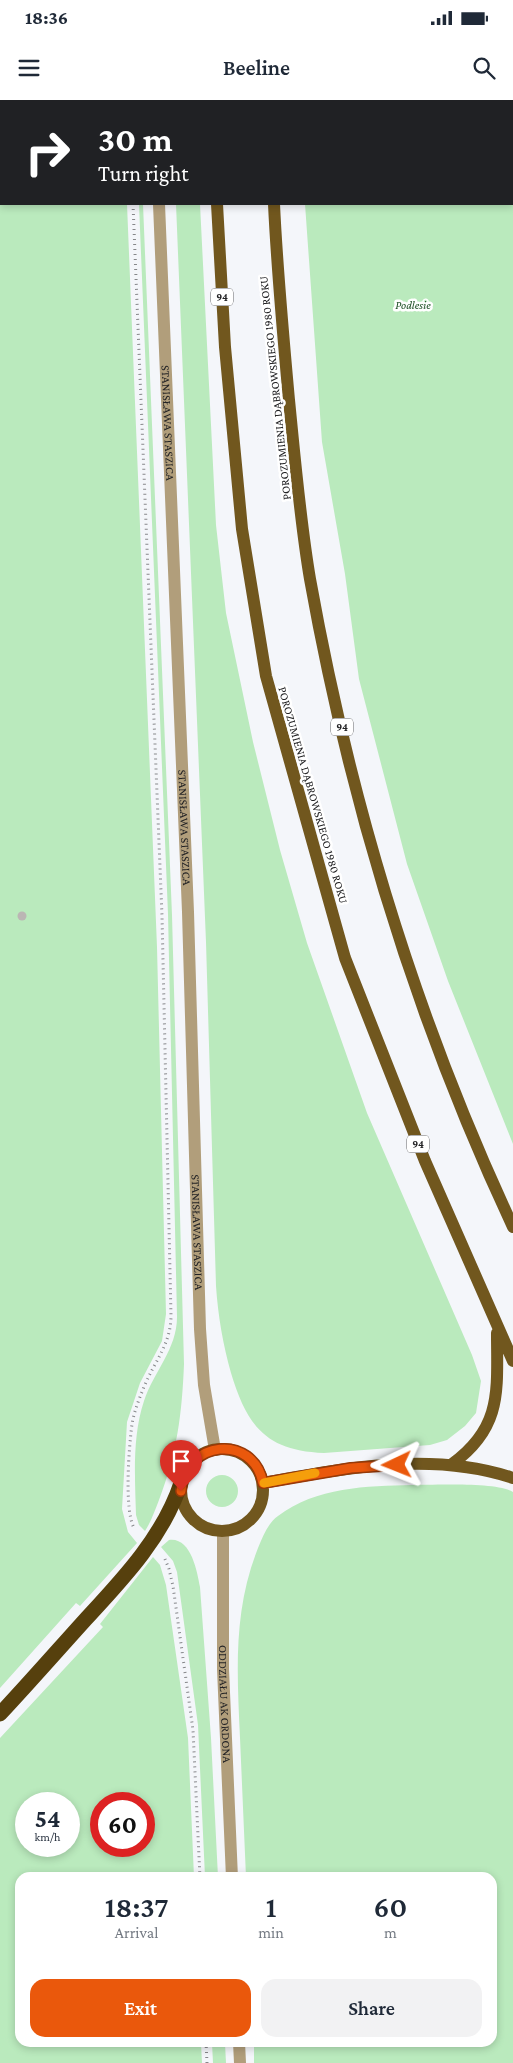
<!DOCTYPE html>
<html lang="en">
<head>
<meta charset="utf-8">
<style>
  :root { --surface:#fff; --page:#f2f2f3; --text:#1f2937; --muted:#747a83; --accent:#ea580c }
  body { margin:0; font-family:"Crimson Pro",serif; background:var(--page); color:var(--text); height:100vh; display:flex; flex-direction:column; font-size:19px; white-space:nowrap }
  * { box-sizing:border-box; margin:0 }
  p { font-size:16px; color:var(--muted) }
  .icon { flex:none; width:28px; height:28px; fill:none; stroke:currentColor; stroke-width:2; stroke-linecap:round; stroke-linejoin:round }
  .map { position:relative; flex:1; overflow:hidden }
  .panel { position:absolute; left:15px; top:1772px; width:482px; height:175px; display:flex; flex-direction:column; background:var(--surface); border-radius:15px; box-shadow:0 2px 8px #0003 }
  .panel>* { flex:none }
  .banner { position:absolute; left:0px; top:0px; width:514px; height:105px; box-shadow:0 2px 8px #0003; background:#202124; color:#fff; overflow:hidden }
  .speed { position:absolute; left:15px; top:1692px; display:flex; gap:10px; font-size:25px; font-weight:700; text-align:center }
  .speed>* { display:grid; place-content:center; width:65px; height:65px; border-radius:50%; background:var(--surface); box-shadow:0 2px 8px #0003; line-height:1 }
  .speed small { font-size:12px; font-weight:400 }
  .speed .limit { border:8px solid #d22; background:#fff; color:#111 }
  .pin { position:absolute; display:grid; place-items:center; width:42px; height:42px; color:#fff; margin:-51px -21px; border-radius:50% 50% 50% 0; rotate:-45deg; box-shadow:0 0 5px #0007 }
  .pin .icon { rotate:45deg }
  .me { position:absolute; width:55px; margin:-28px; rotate:268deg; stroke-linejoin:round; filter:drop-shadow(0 0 4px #0008) }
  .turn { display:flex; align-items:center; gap:18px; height:105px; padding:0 15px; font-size:22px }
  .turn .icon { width:65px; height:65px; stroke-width:2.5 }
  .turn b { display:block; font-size:35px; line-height:42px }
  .eta { display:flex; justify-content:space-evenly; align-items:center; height:85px; text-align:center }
  .eta b { font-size:30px; font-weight:600; line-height:35px }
  .cta { display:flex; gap:10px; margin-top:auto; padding:10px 15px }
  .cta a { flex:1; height:58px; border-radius:15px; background:var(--accent); color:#fff; font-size:20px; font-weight:600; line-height:58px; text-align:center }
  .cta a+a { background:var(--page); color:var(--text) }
  .status { display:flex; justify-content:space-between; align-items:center; height:35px; padding:0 25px; background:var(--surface); direction:ltr }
  .status svg { height:14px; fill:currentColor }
  header { display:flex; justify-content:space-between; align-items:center; height:65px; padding:0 15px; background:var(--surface); font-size:22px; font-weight:600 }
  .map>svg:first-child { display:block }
  .green { fill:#baeabd; fill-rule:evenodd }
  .building { fill:#bbb6b4 }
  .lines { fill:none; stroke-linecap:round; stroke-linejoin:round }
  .path { stroke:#86878a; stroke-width:3; stroke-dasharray:1 4; stroke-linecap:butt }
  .minor { stroke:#b19e7b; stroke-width:12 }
  .major { stroke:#71571e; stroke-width:12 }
  .highway { stroke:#56400d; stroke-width:15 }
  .route-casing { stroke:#983908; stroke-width:12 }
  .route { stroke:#ea580c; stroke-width:9 }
  .slow { stroke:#f59e0b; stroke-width:9 }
  .labels { text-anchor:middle; stroke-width:5; stroke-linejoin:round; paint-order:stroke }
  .shield { fill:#fff; stroke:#656566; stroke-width:1 }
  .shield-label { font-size:11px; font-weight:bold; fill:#232325 }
  .park-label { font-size:12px; font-style:italic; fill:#1a4d22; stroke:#fff }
  .street-label { font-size:12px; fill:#232325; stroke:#fff }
</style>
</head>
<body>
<div class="status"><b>18:36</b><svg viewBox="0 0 49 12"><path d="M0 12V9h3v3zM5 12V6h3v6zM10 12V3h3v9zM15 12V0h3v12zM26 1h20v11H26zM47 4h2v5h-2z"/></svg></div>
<header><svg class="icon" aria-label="menu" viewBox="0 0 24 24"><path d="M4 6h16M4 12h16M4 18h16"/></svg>Beeline<svg class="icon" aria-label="search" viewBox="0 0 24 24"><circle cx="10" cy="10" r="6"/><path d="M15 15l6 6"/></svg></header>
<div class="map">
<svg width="513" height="1963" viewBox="0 0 513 1963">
  <rect width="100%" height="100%" fill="#f4f6fa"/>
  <path class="green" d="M0 0H123L1 1V104H127L157 847 166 1214 162 1241 140 1283 127 1322 122 1409 128 1432 137 1443 80 1506 76 1503 0 1588Z
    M300 0H513V1044L448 881 407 764 359 579 345 474 322 342 305 104H512V1Z
    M139 104H143L172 815 184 1264C182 1314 177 1353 159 1400 155 1410 151 1422 145 1431L139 1425 136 1415C135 1378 132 1337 144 1301 154 1271 177 1249 177 1217L168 814Z
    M176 104H200L216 425 226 513 253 642 280 750 307 843 367 1013 472 1255 481 1281 476 1313 465 1326 447 1340 430 1345 324 1353C266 1351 247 1326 231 1273 223 1245 218 1216 216 1186L206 842Z
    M206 1391a16 16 0 1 1 32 0a16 16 0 1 1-32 0Z
    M412 1385C433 1385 498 1382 513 1392V1963H254V1943L492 1942V1778L246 1777C244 1731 242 1684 240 1638 237 1571 233 1511 258 1448 263 1436 268 1423 278 1416 316 1387 367 1386 412 1385Z
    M169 1440C191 1437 197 1471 200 1487L211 1638 218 1777H205L198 1625 177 1472 173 1461 161 1447Z
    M153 1457 160 1465 166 1485 188 1638 194 1777 20 1778V1942L201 1943 202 1963H0V1638L103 1527 100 1524ZM26 1704H69V1746H26ZM101 1704H144V1746H101Z
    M212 1943H225L226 1963H213Z"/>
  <path class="building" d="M17.5 816a4.5 4.5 0 1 1 9 0a4.5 4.5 0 1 1-9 0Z"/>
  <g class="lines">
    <path class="path" d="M128 0V1
      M133 104 162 816 171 1216C171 1244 154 1262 144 1287 139 1299 134 1312 132 1324 129 1347 124 1409 134 1428
      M165 1459 169 1469 173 1486 193 1630 200 1778
      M206 1942 207 1963"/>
    <g class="minor">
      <path d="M155 0V1"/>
      <path id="s1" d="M159 104 188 812 200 1229 204 1285 215 1350"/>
      <path id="s2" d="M223 1432V1569L232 1778"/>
      <path d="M239 1942 240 1963"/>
    </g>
    <path class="major" d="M212 0V1
      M269 0V1
      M217 104 225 247 242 429 266 576 345 858 425 1061 513 1261
      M274 104C277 169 283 234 289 300 295 360 300 420 310 479 350 702 417 922 513 1127
      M181 1390a41 41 0 1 1 82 0a41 41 0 1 1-82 0Z
      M452 1364C503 1327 497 1290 497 1233
      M263 1383C345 1368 432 1351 513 1378"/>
    <path class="highway" d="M0 1614C29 1583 57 1551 85 1520 123 1479 163 1437 181 1383"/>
  </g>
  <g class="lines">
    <g class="route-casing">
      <path id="route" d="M181 1391C185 1340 253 1333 263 1383L351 1368 397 1365"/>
    </g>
    <use href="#route" class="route"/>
    <path class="slow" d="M264 1383 315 1373"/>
  </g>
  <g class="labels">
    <g class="shield">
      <rect x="211" y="188.5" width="22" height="17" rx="4"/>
      <rect x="331" y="618.5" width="22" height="17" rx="4"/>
      <rect x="407" y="1035.5" width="22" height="17" rx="4"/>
    </g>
    <g class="shield-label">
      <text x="222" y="201">94</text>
      <text x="342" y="631">94</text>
      <text x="418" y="1048">94</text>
    </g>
    <g class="park-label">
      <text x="413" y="209">Podlesie</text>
    </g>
    <g class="street-label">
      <text transform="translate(275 288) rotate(-96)" y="4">POROZUMIENIA DĄBROWSKIEGO 1980 ROKU</text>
      <text dy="4" stroke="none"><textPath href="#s1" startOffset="219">STANISŁAWA STASZICA</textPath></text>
      <text transform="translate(313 695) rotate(74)" y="4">POROZUMIENIA DĄBROWSKIEGO 1980 ROKU</text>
      <text dy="4" stroke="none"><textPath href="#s1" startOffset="624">STANISŁAWA STASZICA</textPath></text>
      <text dy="4" stroke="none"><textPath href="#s1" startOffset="1029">STANISŁAWA STASZICA</textPath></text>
      <text dy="4" stroke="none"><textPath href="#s2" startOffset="172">ODDZIAŁU AK ORDONA</textPath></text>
    </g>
  </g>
</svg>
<div class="speed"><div>54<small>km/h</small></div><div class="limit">60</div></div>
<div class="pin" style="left:181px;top:1391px;background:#d93025"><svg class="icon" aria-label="arrive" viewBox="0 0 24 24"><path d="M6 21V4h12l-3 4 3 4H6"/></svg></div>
<svg class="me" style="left:397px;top:1365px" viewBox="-20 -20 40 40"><path d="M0-17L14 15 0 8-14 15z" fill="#ea580c" stroke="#fff" stroke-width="4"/></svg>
<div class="banner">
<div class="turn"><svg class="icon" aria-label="right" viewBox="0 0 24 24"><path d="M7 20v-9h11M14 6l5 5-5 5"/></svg><div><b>30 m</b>Turn right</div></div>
</div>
<section class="panel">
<div class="eta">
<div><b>18:37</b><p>Arrival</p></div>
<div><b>1</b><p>min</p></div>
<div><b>60</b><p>m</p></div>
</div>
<div class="cta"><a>Exit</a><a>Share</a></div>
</section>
</div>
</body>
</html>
